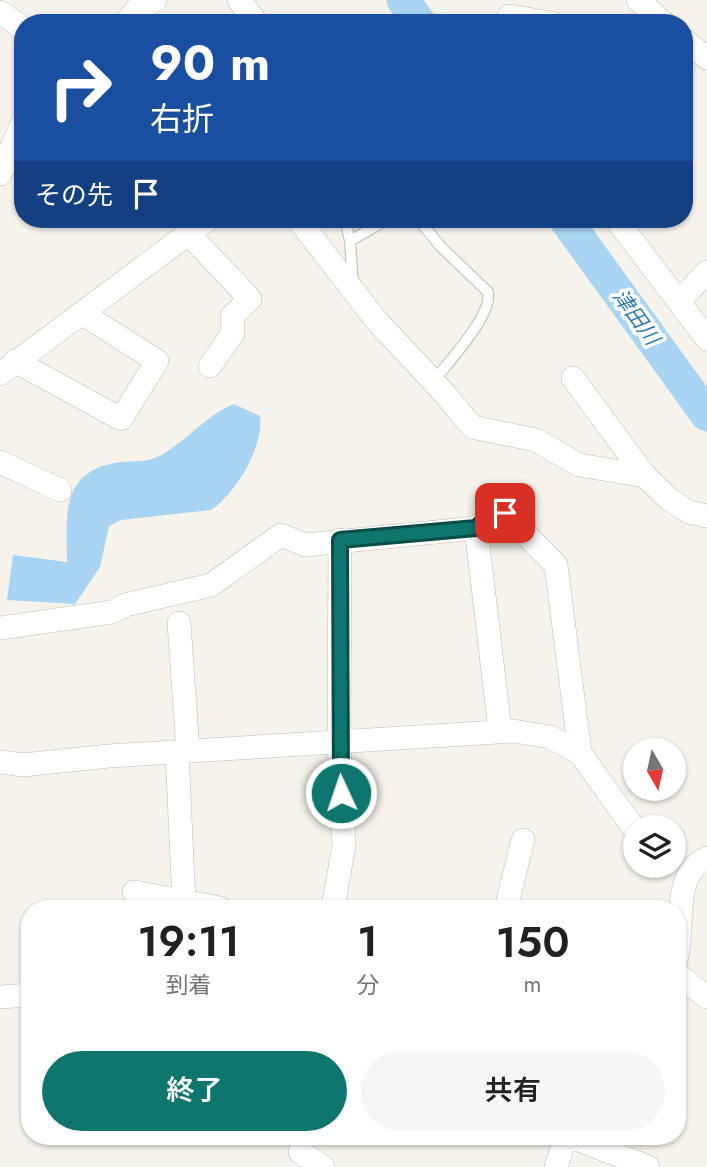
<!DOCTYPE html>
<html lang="ja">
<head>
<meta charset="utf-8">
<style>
  :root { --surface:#fff; --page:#f6f6f6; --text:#202124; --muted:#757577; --accent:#0f766e }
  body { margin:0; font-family:Jost,"Noto Sans JP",sans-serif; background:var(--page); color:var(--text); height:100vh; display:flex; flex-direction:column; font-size:26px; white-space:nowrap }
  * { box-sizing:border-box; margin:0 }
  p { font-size:23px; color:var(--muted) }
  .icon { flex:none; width:38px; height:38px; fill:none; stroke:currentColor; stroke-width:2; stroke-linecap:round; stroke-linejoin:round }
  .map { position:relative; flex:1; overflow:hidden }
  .side { position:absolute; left:21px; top:900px; width:665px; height:245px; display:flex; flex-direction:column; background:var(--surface); border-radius:28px; box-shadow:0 2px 5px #0004 }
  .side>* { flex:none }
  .guide { position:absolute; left:14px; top:14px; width:679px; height:214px; border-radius:28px; box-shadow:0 2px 5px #0004; background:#1a4fa0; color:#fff; overflow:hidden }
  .needle { width:46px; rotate:171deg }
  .controls { position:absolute; left:623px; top:738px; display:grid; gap:14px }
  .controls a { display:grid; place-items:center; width:63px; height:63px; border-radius:50%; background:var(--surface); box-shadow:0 2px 5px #0004; font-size:35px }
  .pin { position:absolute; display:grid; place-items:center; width:60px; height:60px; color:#fff; margin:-30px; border-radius:14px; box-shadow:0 4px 10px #0006 }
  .me { position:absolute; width:77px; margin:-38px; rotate:357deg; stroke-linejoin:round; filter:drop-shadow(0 0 5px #0008) }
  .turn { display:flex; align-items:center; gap:24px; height:147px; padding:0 21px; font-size:32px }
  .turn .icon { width:91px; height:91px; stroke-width:2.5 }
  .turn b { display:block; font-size:49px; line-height:60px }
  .then { display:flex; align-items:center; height:66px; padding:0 21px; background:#0003; gap:14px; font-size:26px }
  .eta { display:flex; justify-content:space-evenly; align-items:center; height:119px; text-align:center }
  .eta b { font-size:42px; font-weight:600; line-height:49px }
  .primary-button { display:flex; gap:14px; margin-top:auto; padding:14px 21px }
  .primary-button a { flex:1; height:80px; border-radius:42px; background:var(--accent); color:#fff; font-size:28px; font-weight:600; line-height:80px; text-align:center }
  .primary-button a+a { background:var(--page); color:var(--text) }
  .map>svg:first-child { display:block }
  .water { fill:#a9d4f2 }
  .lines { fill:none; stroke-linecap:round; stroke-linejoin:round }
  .river { stroke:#a9d4f2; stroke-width:33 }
  .service-casing { stroke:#c2bbae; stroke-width:12 }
  .minor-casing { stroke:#c2bbae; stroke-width:24 }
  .service { stroke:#fff; stroke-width:10 }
  .minor { stroke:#fff; stroke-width:23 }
  .route-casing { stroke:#0a4d48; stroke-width:18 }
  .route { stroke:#0f766e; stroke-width:12 }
  .labels { text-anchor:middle; stroke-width:7; stroke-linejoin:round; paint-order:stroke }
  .water-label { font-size:21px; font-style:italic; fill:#2e7ab2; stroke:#fff }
</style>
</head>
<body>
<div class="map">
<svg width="707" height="1167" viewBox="0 0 707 1167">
  <rect width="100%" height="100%" fill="#f6f3ec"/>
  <path class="water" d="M234 404 260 416C264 447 236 493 211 510L121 520 109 526 100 567 75 604 7 600 13 555 67 562C67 518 59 473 115 463 133 460 146 464 163 454 187 440 208 414 234 404Z"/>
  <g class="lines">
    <path class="river" d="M403 0 420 23
      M565 219 707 415"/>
    <g class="service-casing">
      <path id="service" d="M345 219 350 241 353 284
        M418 219 441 247 488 292C493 315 448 362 434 381
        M350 241 388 219"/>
    </g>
    <g class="minor-casing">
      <path id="minor" d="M239 0 257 23
        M638 0 664 23
        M0 12 23 28
        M509 16 552 23
        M126 23 136 10 155 0
        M684 40 707 58
        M0 174 23 122
        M298 219 376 320 445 394 472 427 536 440 579 465 645 476 669 499 689 512 707 516
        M616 219 707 339
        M188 233 250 299 232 316 233 333 210 366
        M679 301 707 272
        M15 361 121 419 157 361 83 314
        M0 374 208 219
        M573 378 645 476
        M0 462 60 490
        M476 528 500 730
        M179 623 188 751
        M0 628 112 612 125 605 211 585 281 535 305 545 476 528 490 515 505 513 556 565 580 753
        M177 752 184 902
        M0 762 23 765 109 756 513 731 550 737 580 753 635 830
        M134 892 220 908
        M333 908 344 845 339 740 340 540
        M506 908 523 840
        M677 956C684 923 672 874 707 858
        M677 974 707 997
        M0 997 30 995
        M569 1136 648 1167
        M300 1152 323 1167
        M556 1167 566 1136"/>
    </g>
    <use href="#service" class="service"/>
    <use href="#minor" class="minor"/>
  </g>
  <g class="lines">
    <g class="route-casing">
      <path id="route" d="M341 793 340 540 476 528 490 515 505 513"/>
    </g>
    <use href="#route" class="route"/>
  </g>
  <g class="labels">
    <g class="water-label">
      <text transform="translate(636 317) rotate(54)" y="7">津田川</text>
    </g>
  </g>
</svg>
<div class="controls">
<a><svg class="needle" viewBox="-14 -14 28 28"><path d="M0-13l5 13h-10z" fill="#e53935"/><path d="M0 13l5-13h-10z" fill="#757577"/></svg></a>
<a><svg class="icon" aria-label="layers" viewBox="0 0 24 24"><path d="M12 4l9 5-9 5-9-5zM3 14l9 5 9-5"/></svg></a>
</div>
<div class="pin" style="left:505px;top:513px;background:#d93025"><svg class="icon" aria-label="arrive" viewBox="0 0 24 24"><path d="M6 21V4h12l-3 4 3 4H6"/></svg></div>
<svg class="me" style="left:341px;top:793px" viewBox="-20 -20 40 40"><circle r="17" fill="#0f766e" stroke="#fff" stroke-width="3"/><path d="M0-11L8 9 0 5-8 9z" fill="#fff"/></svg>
<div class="guide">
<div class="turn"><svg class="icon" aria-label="right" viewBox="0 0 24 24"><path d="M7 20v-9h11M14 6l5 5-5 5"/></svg><div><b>90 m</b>右折</div></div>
<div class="then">その先<svg class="icon" aria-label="arrive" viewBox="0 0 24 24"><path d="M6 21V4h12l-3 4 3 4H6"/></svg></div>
</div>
<section class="side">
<div class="eta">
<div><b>19:11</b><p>到着</p></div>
<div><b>1</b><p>分</p></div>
<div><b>150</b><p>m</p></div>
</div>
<div class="primary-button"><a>終了</a><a>共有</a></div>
</section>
</div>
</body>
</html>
